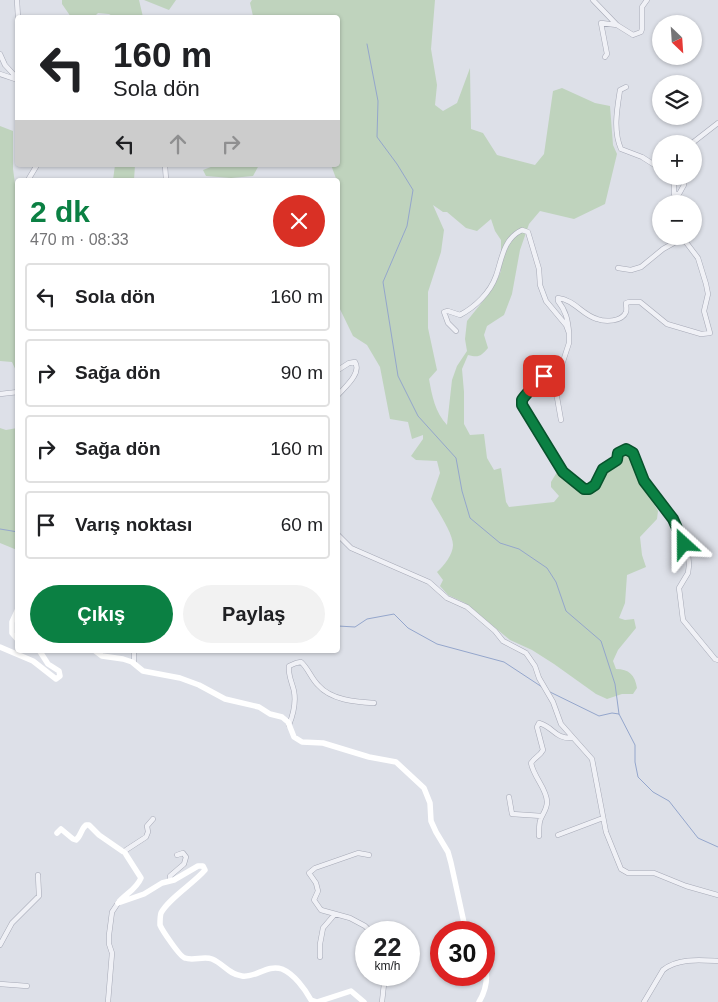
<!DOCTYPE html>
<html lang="tr">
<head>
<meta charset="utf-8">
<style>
  :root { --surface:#fff; --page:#f2f2f2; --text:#202124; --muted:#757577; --line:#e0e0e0; --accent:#0b8043 }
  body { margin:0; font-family:Arial,sans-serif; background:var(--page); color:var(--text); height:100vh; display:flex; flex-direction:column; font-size:19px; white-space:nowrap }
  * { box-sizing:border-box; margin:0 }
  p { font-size:16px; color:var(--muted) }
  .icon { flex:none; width:28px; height:28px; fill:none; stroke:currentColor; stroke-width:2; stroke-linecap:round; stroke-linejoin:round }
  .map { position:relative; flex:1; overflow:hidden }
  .drawer { position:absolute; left:15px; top:178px; width:325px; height:475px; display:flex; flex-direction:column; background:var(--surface); border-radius:5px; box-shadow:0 1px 4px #0004 }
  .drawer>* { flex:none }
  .top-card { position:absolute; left:15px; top:15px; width:325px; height:152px; border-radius:5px; box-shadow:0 1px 4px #0004; background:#fff; color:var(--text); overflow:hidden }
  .needle { width:32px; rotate:155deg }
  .controls { position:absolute; left:652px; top:15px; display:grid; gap:10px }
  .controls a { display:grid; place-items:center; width:50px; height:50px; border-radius:50%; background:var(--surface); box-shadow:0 1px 4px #0004; font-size:25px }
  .speed { position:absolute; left:355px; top:921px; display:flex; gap:10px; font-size:25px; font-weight:700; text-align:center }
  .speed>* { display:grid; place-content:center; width:65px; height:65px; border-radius:50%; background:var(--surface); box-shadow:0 1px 4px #0004; line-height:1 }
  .speed small { font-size:12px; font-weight:400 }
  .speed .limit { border:8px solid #d22; background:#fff; color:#111 }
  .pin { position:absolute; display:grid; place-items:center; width:42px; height:42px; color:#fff; margin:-21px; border-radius:10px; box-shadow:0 2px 8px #0006 }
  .me { position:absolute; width:55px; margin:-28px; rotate:336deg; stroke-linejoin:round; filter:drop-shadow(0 0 4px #0008) }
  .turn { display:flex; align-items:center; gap:18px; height:105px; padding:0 15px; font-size:22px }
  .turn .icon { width:65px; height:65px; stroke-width:2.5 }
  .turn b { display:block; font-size:35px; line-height:42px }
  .lanes { display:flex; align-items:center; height:48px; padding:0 15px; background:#0003; justify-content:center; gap:25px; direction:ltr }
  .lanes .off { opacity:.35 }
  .round { display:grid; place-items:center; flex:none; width:52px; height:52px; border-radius:26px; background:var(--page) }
  .summary { display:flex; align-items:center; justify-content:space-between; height:85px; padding:0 15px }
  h1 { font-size:30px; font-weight:800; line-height:38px; color:var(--accent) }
  .primary-button { display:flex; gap:10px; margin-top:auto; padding:10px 15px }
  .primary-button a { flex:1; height:58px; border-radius:30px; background:var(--accent); color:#fff; font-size:20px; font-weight:800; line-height:58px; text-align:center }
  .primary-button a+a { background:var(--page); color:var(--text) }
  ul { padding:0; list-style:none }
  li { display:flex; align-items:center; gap:15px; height:68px; margin:0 10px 8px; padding:0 5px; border:2px solid var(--line); border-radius:5px }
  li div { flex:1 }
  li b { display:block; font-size:19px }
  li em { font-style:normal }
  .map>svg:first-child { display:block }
  .green { fill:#bfd3bd; fill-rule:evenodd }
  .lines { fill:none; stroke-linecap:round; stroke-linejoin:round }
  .stream { stroke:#94a6cc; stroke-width:1 }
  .street-casing { stroke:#a6a9b6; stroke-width:5.5 }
  .street { stroke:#f0f1f6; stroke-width:4.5 }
  .secondary { stroke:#fff; stroke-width:5.5 }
  .route-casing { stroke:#07532c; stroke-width:12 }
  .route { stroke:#0b8043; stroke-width:9 }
</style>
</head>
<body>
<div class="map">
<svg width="718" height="1002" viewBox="0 0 718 1002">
  <rect width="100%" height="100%" fill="#dde0e8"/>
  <path class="green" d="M62 0H139L143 17H114L109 14 98 13 94 17H71L62 4Z
    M144 0H176L169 10Z
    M252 0H435L431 49 437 85 435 105 443 111 457 103 470 68 471 129 483 133 497 155 535 165 544 154 553 91 562 88 595 103 610 106 613 145 617 154 605 204 574 219 540 211 529 224 520 250 512 294 504 315 487 326 484 335 488 348C481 356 479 358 468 355L462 369 464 392V424L470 435 484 434 487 458 494 470 501 468 506 502 509 507 554 502 559 496 551 487V482L557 472 576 489 588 492 599 488 606 473 620 464 623 454 627 452 633 459 638 477 658 511 657 519 640 537 642 555 646 567 627 575 625 603 619 618 625 620 634 619 636 628 618 650 613 661 616 669C629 669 635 675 637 688L633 694H622L607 699 596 694 554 664 532 650 510 640 465 603 448 595 440 586 443 580 437 572C444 566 453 554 453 545 453 533 437 510 431 499L440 473 437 461 416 460 411 456 423 439V435L412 439 408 422 390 419 380 367 367 345 353 336 338 305V190L340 189 331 165H338V18L252 17 253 16 250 3ZM433 205 443 212H447L466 228 477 231 491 219 495 231 501 240V271L497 280 487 296 467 321 465 339 467 351 457 366 452 380 447 425C435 412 432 396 429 379L437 370 428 328V292L441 252 444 230Z
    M0 126 13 131V169L18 206 17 373 12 362 0 361Z
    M115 165H135L134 180H113Z
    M216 165H259L253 176 231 178 206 176 203 170Z
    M0 428 6 430 17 428V550L0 543Z"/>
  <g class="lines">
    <path class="stream" d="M367 44 378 101 377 137 397 164 413 190 407 226 383 282 398 376 418 416 456 458 462 491 470 518 500 543 519 549 547 568 556 582 566 611 601 641 615 684 619 714
      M0 529 18 532
      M338 626 355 627 367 619 394 614 408 628 437 644 504 662 542 687
      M550 692 599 716 612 713 619 714 635 745V762L638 777 653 792 669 801 698 838 718 847"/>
    <g class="street-casing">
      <path id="street" d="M17 0 18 18
        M593 0 617 25 633 35 641 32 642 29V7L647 0
        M0 54 5 65 18 79
        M605 57 607 54 601 23 617 25
        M0 74 18 80
        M626 87 620 90C617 109 613 131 621 149L642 157 661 169
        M691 144 718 123
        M165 165 166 180
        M670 176 674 181V194H679L684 185 685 176
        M28 180 37 165
        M456 331 448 323 444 312 448 311 460 315C475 307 490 293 496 276 502 259 503 239 522 230L528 232 539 269 540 285 546 301 566 325 569 333V343L555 386 561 420
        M569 333C568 320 566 311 558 301V298C575 300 582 315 597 319 605 322 622 322 626 312 627 309 626 306 626 303L629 302H640L667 324 701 334 710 333 704 311 708 294 706 284 698 258 682 237 679 240 663 249 641 267 631 270 618 268
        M338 370 349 363 355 362C362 373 345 387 338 395
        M556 380 544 376 540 377 537 384 521 400 522 405 563 472 584 489H589L595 485 603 469 617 460 619 453 625 449 633 453 644 481 673 519 680 534 688 554 689 565 688 573 679 588 683 620 715 659 718 660
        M0 394 18 392
        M338 535 351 548 429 582 447 598 467 607 495 631 503 641 526 653 535 666 539 678 553 702 561 724 592 759 606 832 621 869 628 873H654L686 886 718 895
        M134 663V650
        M289 725C293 715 296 702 294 691 292 682 288 676 289 666L296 663 301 662C308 668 311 678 318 685 331 700 355 702 374 703
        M509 797 512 814 542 816
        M558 835 603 818
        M539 836C539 831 539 825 540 821 542 814 547 810 547 802 547 789 534 778 531 763 535 757 540 756 543 750L537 727 539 723C554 727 554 739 573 738
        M125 853 126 850 146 837 148 832 147 826 153 819
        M369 855 358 853 315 868 309 873 316 883 318 891 314 900 321 910 350 918 365 926 371 932
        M170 880V876L184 864 186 857 183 853 177 855
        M0 945 12 923 39 896 38 875
        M320 957V944L323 928 335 914
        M0 984 27 986
        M108 1002 112 953 109 944V935L112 912 118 903
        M382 1002 385 975
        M644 1002 663 970C678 958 700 960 718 961"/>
    </g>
    <use href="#street" class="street"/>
    <path class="secondary" d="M18 609 12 622V633L18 640
      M0 647 33 661 56 679 60 676 59 671 48 664 39 650
      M94 650 102 656 123 659 132 662 143 671 180 678 199 685 225 699 259 707 270 714 282 717 288 722 294 737 302 742 323 743 369 757 396 762 424 788 430 803 431 821 436 832 448 852 451 863 466 932
      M57 833 61 829 73 839 76 840C81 836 81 829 86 825H89L99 835 125 853 141 878C136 890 125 894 118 903L144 894 162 883 174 880 198 866H203L205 870C194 883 168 899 161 913 160 916 160 922 160 925 162 930 180 957 185 958 193 961 204 956 212 959 224 964 228 974 242 976 256 978 267 964 282 969 294 974 305 989 311 1000L317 1002 351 991 364 1002
      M479 1002C486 990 489 977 484 963"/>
  </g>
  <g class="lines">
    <g class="route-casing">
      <path id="route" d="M544 376 540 377C535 387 527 392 522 400V405L563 472 584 489H589L595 485 603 469 617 460 618 453 626 449 633 453 644 481 673 519 684 544"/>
    </g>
    <use href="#route" class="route"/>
  </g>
</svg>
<div class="controls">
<a><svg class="needle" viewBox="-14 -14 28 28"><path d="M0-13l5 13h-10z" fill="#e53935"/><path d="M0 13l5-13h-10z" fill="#757577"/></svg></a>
<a><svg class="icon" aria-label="layers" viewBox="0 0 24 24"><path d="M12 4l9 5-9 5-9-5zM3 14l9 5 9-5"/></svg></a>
<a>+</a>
<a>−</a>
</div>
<div class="speed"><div>22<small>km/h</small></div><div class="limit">30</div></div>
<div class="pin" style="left:544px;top:376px;background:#d93025"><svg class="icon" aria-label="arrive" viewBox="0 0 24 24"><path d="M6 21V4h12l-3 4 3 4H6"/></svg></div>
<svg class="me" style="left:684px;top:544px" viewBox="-20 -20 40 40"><path d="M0-17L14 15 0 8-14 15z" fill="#0b8043" stroke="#fff" stroke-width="4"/></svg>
<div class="top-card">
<div class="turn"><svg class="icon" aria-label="left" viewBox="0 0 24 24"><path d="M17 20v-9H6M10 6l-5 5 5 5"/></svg><div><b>160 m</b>Sola dön</div></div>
<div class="lanes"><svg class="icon" aria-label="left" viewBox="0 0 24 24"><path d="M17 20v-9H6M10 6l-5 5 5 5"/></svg><svg class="icon off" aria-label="ahead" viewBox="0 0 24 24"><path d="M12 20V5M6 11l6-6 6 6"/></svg><svg class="icon off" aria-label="right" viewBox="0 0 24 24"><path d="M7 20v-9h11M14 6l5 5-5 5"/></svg></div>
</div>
<section class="drawer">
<div class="summary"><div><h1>2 dk</h1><p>470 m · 08:33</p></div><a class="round" style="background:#d93025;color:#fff"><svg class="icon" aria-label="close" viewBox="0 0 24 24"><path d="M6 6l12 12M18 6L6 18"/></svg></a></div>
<ul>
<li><svg class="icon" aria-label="left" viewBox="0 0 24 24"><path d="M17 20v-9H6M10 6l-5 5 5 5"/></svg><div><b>Sola dön</b></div><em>160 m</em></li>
<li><svg class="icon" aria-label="right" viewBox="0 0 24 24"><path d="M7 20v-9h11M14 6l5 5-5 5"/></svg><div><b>Sağa dön</b></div><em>90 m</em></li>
<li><svg class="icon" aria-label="right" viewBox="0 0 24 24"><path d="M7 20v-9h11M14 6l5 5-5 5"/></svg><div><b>Sağa dön</b></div><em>160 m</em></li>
<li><svg class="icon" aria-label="arrive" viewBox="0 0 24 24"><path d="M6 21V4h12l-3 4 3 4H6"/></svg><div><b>Varış noktası</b></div><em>60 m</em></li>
</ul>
<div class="primary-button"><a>Çıkış</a><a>Paylaş</a></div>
</section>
</div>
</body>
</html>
